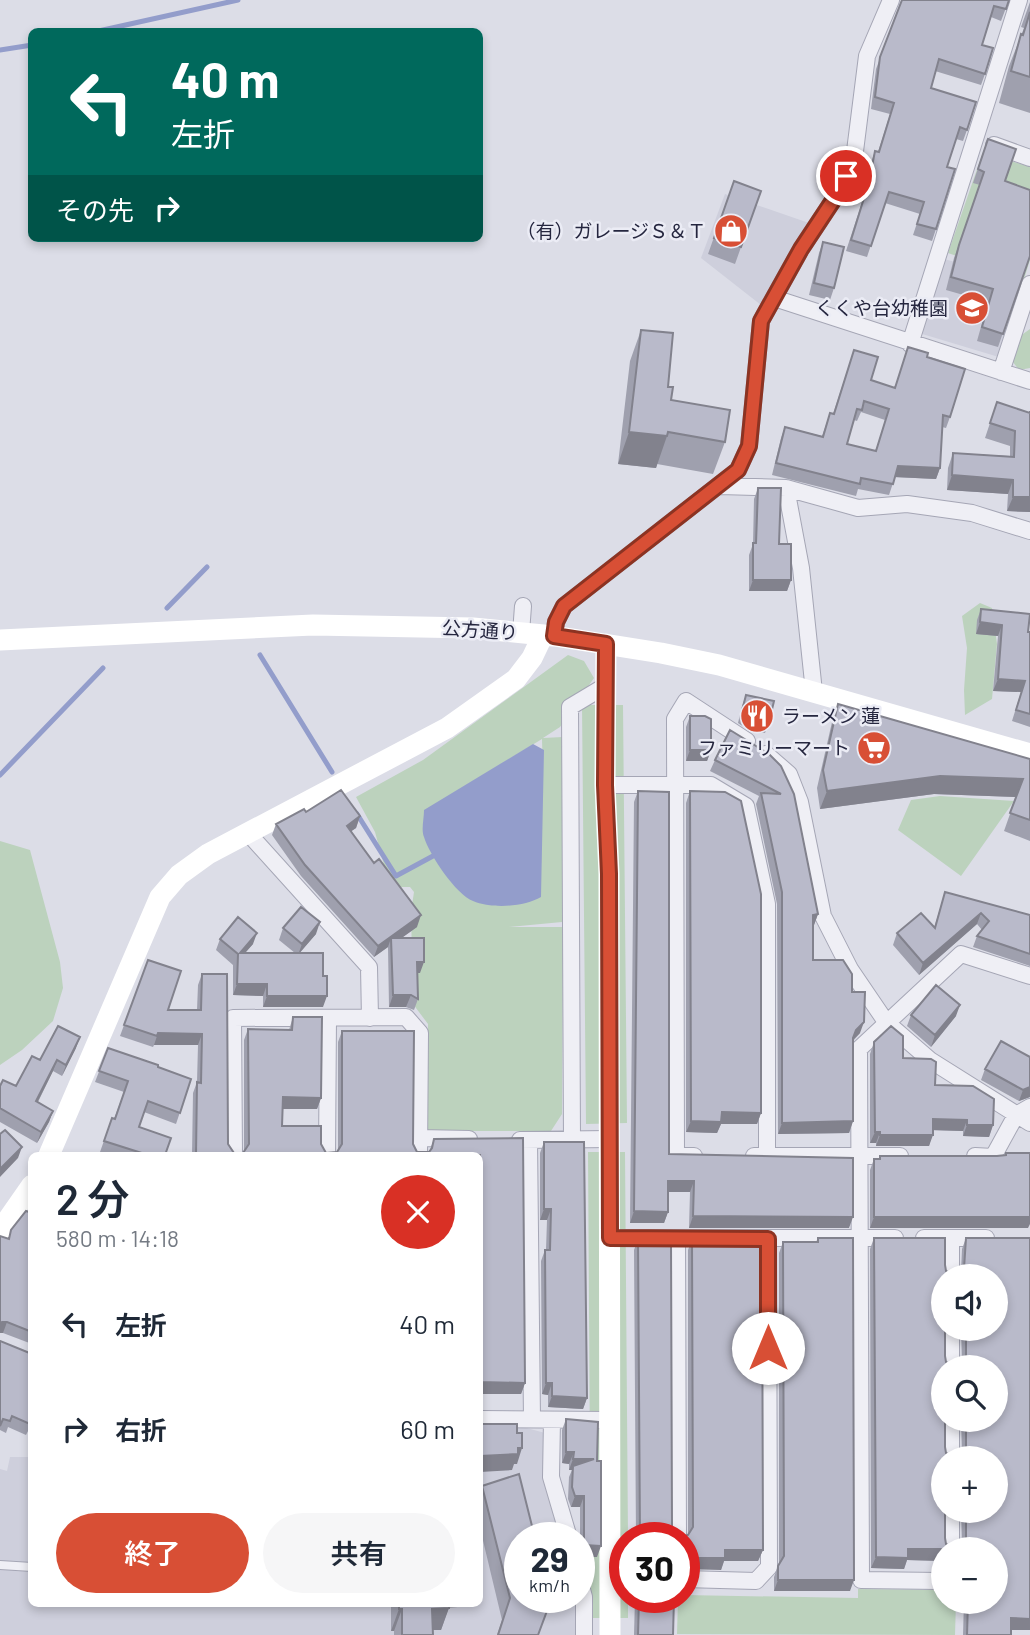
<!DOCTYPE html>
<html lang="ja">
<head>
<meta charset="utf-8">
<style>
  :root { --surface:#fff; --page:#f6f6f7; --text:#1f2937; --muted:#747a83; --accent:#d84f35 }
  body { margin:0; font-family:Barlow,"Noto Sans JP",sans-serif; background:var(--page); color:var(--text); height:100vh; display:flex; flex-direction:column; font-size:26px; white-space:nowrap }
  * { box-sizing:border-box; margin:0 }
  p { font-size:23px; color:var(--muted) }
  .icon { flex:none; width:38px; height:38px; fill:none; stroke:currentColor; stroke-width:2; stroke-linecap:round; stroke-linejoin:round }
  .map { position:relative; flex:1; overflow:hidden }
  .panel { position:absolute; left:28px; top:1152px; width:455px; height:455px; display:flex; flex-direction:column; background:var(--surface); border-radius:10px; box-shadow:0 4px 10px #0003 }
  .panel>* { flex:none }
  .top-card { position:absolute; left:28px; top:28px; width:455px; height:214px; border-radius:10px; box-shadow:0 4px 10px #0003; background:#00695c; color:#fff; overflow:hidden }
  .tools { position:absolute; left:931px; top:1264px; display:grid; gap:14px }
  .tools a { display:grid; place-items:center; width:77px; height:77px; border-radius:50%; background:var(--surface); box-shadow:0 4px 10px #0003; font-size:35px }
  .speed { position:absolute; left:504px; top:1522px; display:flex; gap:14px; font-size:35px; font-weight:700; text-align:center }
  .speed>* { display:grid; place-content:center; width:91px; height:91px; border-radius:50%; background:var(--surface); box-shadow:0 4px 10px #0003; line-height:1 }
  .speed small { font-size:18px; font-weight:400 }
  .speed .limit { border:10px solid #d22; background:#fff; color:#111 }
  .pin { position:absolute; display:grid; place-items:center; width:60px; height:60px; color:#fff; margin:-30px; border:4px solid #fff; border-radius:50%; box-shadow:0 2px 7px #0007 }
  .me { position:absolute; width:77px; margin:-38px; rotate:0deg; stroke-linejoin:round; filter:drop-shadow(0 0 5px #0008) }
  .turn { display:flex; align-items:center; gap:24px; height:147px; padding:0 28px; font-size:32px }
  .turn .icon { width:91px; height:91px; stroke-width:2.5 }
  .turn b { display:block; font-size:49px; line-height:60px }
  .then { display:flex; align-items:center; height:66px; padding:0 28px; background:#0003; gap:14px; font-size:26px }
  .round { display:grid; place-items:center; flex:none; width:74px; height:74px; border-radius:37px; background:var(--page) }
  .overview { display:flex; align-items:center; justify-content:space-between; height:119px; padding:0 28px }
  h1 { font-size:42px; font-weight:600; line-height:52px }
  .button { display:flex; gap:14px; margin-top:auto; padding:14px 28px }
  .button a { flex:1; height:80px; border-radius:42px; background:var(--accent); color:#fff; font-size:28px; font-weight:600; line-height:80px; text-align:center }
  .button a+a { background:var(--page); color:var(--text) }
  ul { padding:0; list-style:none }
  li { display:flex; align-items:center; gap:21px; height:105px; padding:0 28px }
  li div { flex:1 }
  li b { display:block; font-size:26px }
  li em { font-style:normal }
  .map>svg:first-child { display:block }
  .built { fill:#cecfdc }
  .green { fill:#bcd2bd; fill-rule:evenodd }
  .water { fill:#939dcb }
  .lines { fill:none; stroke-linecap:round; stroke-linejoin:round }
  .stream { stroke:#939dcb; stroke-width:5 }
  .lane-casing { stroke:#a5a6b5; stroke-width:10 }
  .street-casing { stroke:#a5a6b5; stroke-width:18 }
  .lane { stroke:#efeff5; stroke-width:8 }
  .street { stroke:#efeff5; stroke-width:16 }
  .secondary { stroke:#fff; stroke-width:21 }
  .wall { fill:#9fa0ae; fill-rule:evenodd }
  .shaded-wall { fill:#82828d }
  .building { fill:#b9baca; stroke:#82828d; stroke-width:2; fill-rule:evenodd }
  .route-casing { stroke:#8c3322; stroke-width:18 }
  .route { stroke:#d84f35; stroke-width:12 }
  .labels { text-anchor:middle; stroke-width:5; stroke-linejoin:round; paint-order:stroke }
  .poi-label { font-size:19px; fill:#25263f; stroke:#ebecf5; text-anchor:end }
  .street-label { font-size:19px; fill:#25263f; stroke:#ebecf5 }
</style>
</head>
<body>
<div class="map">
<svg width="1030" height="1635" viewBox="0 0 1030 1635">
  <rect width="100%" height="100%" fill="#dcdde7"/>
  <path class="built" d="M725 194 809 223 761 305 701 258Z
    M941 258 1024 282 1002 358 919 333Z
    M480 1427H523L545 1433 561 1538H520V1598H575V1635H0V1469L7 1471 10 1457H31L32 1603H480Z"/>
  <path class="green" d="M983 152 1030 167V260L1024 279 948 253Z
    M1030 329V368L1019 370 1010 358 1016 339Z
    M980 603 992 608 997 644 992 699 965 715 964 690 967 648 962 616Z
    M568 655 584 661 594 678 560 727 543 738 563 737 562 922 509 927H563L562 1114 551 1131H426L428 1024 413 1004 411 912 414 892 410 887H390L375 832 356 797 423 760ZM542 739 543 778 424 811Z
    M582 705H623L627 1123 586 1124Z
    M940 796 1014 801 961 876 898 830 911 800Z
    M0 841 30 850 60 962 63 988 53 1021 22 1050 0 1065Z
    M588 1152H625L628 1538H625V1598H628V1618H591Z
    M858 1589 943 1590V1601H956L955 1635 677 1634 678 1598H684V1595L858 1598Z"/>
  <path class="water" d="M533 744 544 750 541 897C524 907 492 909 473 901 456 895 429 854 424 837 421 830 424 819 424 810Z"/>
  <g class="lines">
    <path class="stream" d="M94 32 238 0
      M0 50 32 45
      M167 608 207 567
      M260 655 332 772
      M0 775 103 668
      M357 814 396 876 433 856"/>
    <g class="lane-casing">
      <path id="lane" d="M0 1565 32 1567"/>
    </g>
    <g class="street-casing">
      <path id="street" d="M994 145 1030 158
        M774 298 1030 381
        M910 344 1019 0
        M1001 372 1030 284
        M720 486 786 488 801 568 814 692
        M786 488 858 508 907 504 972 513 1030 531
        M521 633 523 606
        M554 636 556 622 564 606 738 470 749 446 761 321 801 249 838 193 854 159 867 56 891 0
        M766 754 789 774 800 802 823 916 850 969 886 1022 930 1060 1030 1123
        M605 785H711L746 806 767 904V1157
        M248 833 369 967 370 1018
        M419 1138 469 1139
        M520 1140 610 1139
        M529 1140 532 1419
        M572 1140 570 707 605 686
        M234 1155 233 1018 406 1017 420 1033 419 1155
        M327 1155 328 1018
        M694 1156H676L675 719 686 701 747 741
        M754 1156H900
        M975 1156 993 1157 1016 1115 1030 1107
        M610 1238H895
        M677 1238 678 1538
        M924 1238H986
        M951 1238V1276
        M951 1328V1367
        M480 1419 608 1420
        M951 1419V1458
        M552 1420 551 1477 569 1538
        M951 1510V1549
        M943 1578 940 1581 861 1580 859 1049 961 954 1030 976
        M579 1579 584 1597V1635
        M684 1579 756 1581 769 1567 768 1239"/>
    </g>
    <use href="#lane" class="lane"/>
    <use href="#street" class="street"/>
    <path class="secondary" d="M0 640 313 625 473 628 554 636 661 653 719 665 1030 754
      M606 644 605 785 609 874 610 1635
      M49 1155 160 897 179 875 208 854 447 728 516 679 532 658 543 635
      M0 1231 32 1185"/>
  </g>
  <path class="wall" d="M902 0H1009L1001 21 991 17 982 45 985 74 981 85 935 71 931 88 967 130 963 141 956 139 947 167 936 229 932 241 913 235 920 214 885 203 867 257 846 251 865 193 871 163 875 151 878 152 890 114 871 109 876 69Z
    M1030 2V113L999 103 1009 66 1024 28 1021 27Z
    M988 139 1005 181 1030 256 998 347 977 341 988 302 946 290 954 258 980 185 973 183Z
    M734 181 761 191 735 264 708 254Z
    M823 242 834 288 830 300 809 295 819 253Z
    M641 330 668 387 671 400 725 442 713 474 657 464 656 468 618 464 630 361Z
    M908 347 927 357 950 417 946 428 942 427 940 468 936 479 895 477 889 495 858 489 856 496 772 475 781 438 785 427 822 436 830 413 833 414 854 350 871 380 895 388ZM861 412 885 420 876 451 847 444 854 420 857 421Z
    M997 402 1029 413 1030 411V512L1007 511 1008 494 947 490 948 468 953 453 1010 456V446L985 438Z
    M758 488 779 544 791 580 787 591H749V555L753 544 754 499Z
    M981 609 1030 632V727L1012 721 1021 692 993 691 998 636 976 634 977 620Z
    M746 695 769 722 765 733 747 729 738 723 742 706Z
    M838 704 1030 759V841L1004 831 1016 797 934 794 820 809 817 788 832 722Z
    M690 716 711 750 707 761H686V727Z
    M769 754 818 914 814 925 813 960 852 992 860 1033 853 1041V1121L849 1133 778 1134 777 904 756 804 759 796 710 771 715 760Z
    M638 791 669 1154 849 1228H689L690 1192H668V1212L664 1223H630L634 802Z
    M690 791 761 1113 757 1124H721L717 1133 686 1132V803Z
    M306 812 360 816 356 828 351 831 417 927 401 938 420 973H417L418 999 414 1010 406 1007H389L388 947 374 957 301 876 272 835 276 824Z
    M945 892 1030 915V966L973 947 977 936 982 930 977 924 919 975 893 945 897 933 934 928Z
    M283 928 316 934 299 953 323 1007H263V996L233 995V965L216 950 220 939 253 944 245 953H295L279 940Z
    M148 960 181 971 168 1010H197L198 985 202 974H227L228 1144 234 1153H243L244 1151V1040L248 1029 289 1030 293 1017H322L321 1098 317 1109H283L282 1126H321V1144L326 1153 337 1152 338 1151V1042L342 1031H414L413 1144 417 1152H429L434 1139 523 1138 525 1383 521 1394H480V1155H192L193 1093 197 1082 198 1045H154L153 1047 120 1036Z
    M911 1015 956 1016 931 1047 907 1026Z
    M1001 1041 1030 1097 1019 1101 981 1080 985 1069Z
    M874 1042 903 1058 935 1085 993 1125 989 1137 963 1136V1131L933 1130 929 1146H876V1143H870V1054Z
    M76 1048 62 1076 53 1071 38 1102 53 1111 49 1122 37 1143 0 1122V1086H16L40 1060Z
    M108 1048 191 1079 176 1124 144 1112 139 1127 165 1155H110L100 1152 112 1118 114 1119 124 1092 95 1082Z
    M544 1142 587 1398 583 1409 548 1407V1395L542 1394 541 1261 545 1250H546L547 1220H540V1153Z
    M1006 1153 1028 1228H870V1170L874 1159H879L880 1156H997L1005 1155Z
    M32 1213V1344L3 1333 9 1239Z
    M818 1238 850 1591H774V1577L779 1563V1253L783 1242H816Z
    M874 1238H945V1265L946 1271 954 1275 961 1272 962 1249 966 1238H1030V1630H1011V1635H963L964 1601H996V1549H943V1561L907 1560 904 1569 871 1568 870 1249ZM943 1276H996V1328H961L962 1363 954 1366 946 1362 945 1356V1328H943ZM943 1367H996V1419H961L962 1454 954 1457 946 1453 945 1447V1419H943ZM943 1458H996V1510H961L962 1545 954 1548 946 1544 945 1538V1510H943Z
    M638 1239 672 1527 673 1533 681 1537 688 1534V1250L692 1239 763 1550 758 1561H724L721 1570 684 1538H636L634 1250Z
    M0 1341 32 1423 26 1435 8 1427 6 1433 0 1430Z
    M566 1419 597 1557H580V1507H571L568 1499 569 1477 572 1470H569V1464L562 1463V1430Z
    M482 1486 538 1635H497L502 1620 480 1528V1494Z
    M635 1598H674L673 1635H634Z
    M391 1603H459L458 1607H449L441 1630H433V1635H394V1631H391Z"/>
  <path class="shaded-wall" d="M629 432 667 436 656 468 618 464Z
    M898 466 940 468 936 479 894 477Z
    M952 475 1013 480 1008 494 947 490Z
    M1013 497H1030V512L1007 511Z
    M753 580H791L787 591H749Z
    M980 622 1002 625 998 636 976 634Z
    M998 679 1025 681 1021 692 993 691Z
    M690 750H711L707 761H686Z
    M940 776 1023 779 1016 797 934 794 820 809 827 791Z
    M360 816 356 828 343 837 347 826Z
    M981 913 977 924 919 975 923 963Z
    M818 914 814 925 813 915Z
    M421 915 417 927 392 945 391 938 388 947 374 957 378 946Z
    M320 922 316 934 298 955 302 944Z
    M257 933 253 944 237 962 240 953Z
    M417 962H424L420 973H413Z
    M237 984H267L263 996 233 995Z
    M393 995H411L406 1007H389Z
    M267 996H327L323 1007H263Z
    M960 1005 956 1016 931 1047 935 1035Z
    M864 1022 860 1033 851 1042 856 1030Z
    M158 1033 202 1034 198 1045H154Z
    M80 1037 76 1048 62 1076 66 1065Z
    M57 1060 53 1071 32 1113 36 1101Z
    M1030 1087V1097L1019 1101 1023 1090Z
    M283 1097 321 1098 317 1109H279Z
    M53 1111 49 1122 37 1143 41 1132Z
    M722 1112 761 1113 757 1124H721L717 1133 686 1132 691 1121Z
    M933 1119 967 1120 963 1131 929 1130Z
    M853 1121 849 1133 778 1134 782 1123Z
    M967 1125H993L989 1137 963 1136Z
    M875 1132H880L876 1143H870Z
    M880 1135H933L929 1146H876Z
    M22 1147 18 1158 0 1177V1169Z
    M668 1181H694L690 1192H664Z
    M544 1209H551L547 1220H540Z
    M634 1211 668 1212 664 1223H630Z
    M693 1216 853 1217 849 1228H689Z
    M874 1217H1030V1224L1028 1228H870Z
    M2 1322H7L3 1333H0V1323Z
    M480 1382 525 1383 521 1394H480Z
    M546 1383H552L548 1395 542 1394Z
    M552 1396 587 1398 583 1409 548 1407Z
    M518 1448H522L517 1464H514L512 1470 480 1472V1456Z
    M566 1452H574L569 1464 562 1463Z
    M573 1459H594L573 1466 572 1470H569Z
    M575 1496H584L580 1507H571Z
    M584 1545 601 1546 597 1557H580Z
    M908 1549H943V1561L907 1560 904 1569 871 1568 876 1557Z
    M725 1550H763L758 1561H724L721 1570 684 1569V1558Z
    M778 1580H854L850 1591H774Z
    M442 1603H459L458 1607 441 1608Z
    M449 1608 441 1630H424L432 1609Z
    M399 1609H402L394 1631H391Z
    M1011 1618 1030 1619V1630H1007Z"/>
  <path class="building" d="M902 0H1009L1006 9 994 6 982 45 993 48 985 74 939 59 931 88 976 102 967 130 960 127 947 167 955 169 936 229 917 224 924 202 889 192 871 246 851 240 869 182 875 151 879 152 894 103 875 97 880 57Z
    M1030 12V77L1011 71 1021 34 1023 35Z
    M988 139 1016 149 1005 181 1030 190V256L1003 334 982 327 993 289 951 277 959 245 984 172 978 169Z
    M734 181 761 191 741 247 714 238Z
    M823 242 844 247 834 288 814 283Z
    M641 330 673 333 668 387H673L671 400 730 410 725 442 668 432 667 436 629 432Z
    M908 347 928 353 927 357 965 369 950 417 943 415 940 468 898 466 893 484 861 478 860 484 776 463 785 427 823 437 830 413 834 414 854 350 878 357 871 380 895 388ZM864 401 889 409 876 451 847 444 857 409 862 410Z
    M997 402 1030 413V411V497H1013V480L952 475 953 453 1014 457 1015 431 990 423Z
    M758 488H781L779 544H791V580H753V543H756Z
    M981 609 1030 614 1028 632H1030V714L1016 710 1025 681 998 679 1002 625 980 622Z
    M746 695 774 701 769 722 751 718 742 711Z
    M838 704 1030 759V820L1010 813 1023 779 940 776 827 791 823 770Z
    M690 716H705L711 719V750H690Z
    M730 730 769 754 781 766 794 794 818 914 813 915V960H843L852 974V992H865L864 1022 856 1030 853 1038V1121L782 1123V892L761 793 781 794 715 760Z
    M341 790 360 816 347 826 374 863 379 859 421 915 378 946 305 865 276 824 304 809 306 812Z
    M638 791 669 792V1154L853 1158V1217L693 1216 694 1181H668V1212L634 1211Z
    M690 791 725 792 741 801 761 894V1113L722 1112 721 1122 691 1121Z
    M945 892 1030 915V954L977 936 989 921 981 913 923 963 897 933 921 913 935 928Z
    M301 907 320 922 302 944 283 928Z
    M238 917 257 933 240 953H323V976H327V996H267V984H237L238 954 220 939Z
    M391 938H424V962H417L418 999 411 995H393Z
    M148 960 181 971 168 1010H201L202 974H227L228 1144 234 1153H243L249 1144 248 1029 292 1030 293 1017H322L321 1098 283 1097 282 1126H321V1144L326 1153 337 1152 342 1144V1031H414L413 1144 417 1152H429L432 1148 434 1139 523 1138 525 1383 480 1382V1155H196L197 1082 201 1083 202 1034 158 1033 157 1036 124 1025Z
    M936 985 960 1005 935 1035 911 1015Z
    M58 1026 80 1037 66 1065 57 1060 36 1101 53 1111 41 1132 0 1108V1086L3 1080 16 1086 32 1056 40 1060Z
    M891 1026 903 1036V1058L931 1059 936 1062 935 1085 973 1086 994 1099 993 1125H967V1120L933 1119V1135H880V1132H875L874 1042Z
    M1001 1041 1030 1057V1087L1023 1090 985 1069Z
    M108 1048 158 1065V1067L191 1079 180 1113 148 1101 139 1127 171 1138 165 1155H148L104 1141 112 1118 115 1119 128 1081 99 1071Z
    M5 1130 22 1147 0 1169V1134Z
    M544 1142H584L587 1398 552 1396V1383H546L545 1250H550L551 1209H544Z
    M1006 1153H1030V1217H874V1159H880V1156H997L1006 1155Z
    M26 1211 32 1213V1332L7 1322H2L0 1323V1236L9 1239 11 1230Z
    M762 1238 763 1550H725V1558H684V1538H640L638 1239H671L672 1527 673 1533 681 1537 688 1535 693 1527 692 1239Z
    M818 1238H853L854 1580H778V1566L784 1556 783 1242H818Z
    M874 1238H945V1265L946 1271 954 1275 964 1269 966 1238H1030V1619L1011 1618V1635H967L968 1601H996V1549H908V1558L876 1557ZM943 1276H996V1328H966V1356L961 1364 954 1366 946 1362 945 1356V1328H943ZM943 1367H996V1419H966V1447L961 1455 954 1457 946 1453 945 1447V1419H943ZM943 1458H996V1510H966V1538L961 1546 954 1548 946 1544 945 1538V1510H943Z
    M0 1341 32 1354V1421L30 1424 12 1416 10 1421 3 1419 0 1426Z
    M566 1419 598 1422 597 1461H601V1546L584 1545V1496H575L572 1487 573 1466 594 1459H573L574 1452H566Z
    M480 1424H517V1433H522V1448H518V1454L480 1456Z
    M519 1474 535 1538H520V1598H550L551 1600 538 1635H498L510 1598 482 1486Z
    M639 1598H674L673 1635H638Z
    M399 1603H449V1608L432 1609 433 1635H402V1609H399Z"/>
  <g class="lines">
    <g class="route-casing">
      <path id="route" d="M768 1348V1239L610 1238 609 874 605 785 606 644 554 636 556 622 564 606 738 470 749 446 761 321 801 249 838 193 846 176"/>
    </g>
    <use href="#route" class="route"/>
  </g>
  <defs>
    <g id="shop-disc" transform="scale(1.75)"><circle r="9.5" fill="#d84f35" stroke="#ebecf5"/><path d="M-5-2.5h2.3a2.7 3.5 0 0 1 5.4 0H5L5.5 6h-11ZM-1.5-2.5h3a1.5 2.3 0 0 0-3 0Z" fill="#fff"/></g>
    <g id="school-disc" transform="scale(1.75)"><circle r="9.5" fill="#d84f35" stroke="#ebecf5"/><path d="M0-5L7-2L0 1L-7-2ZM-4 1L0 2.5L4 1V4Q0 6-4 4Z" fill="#fff"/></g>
    <g id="restaurant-disc" transform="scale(1.75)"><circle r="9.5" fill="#d84f35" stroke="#ebecf5"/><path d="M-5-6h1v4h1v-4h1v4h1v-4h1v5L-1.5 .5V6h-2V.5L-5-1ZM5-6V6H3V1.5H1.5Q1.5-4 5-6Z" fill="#fff"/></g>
    <g id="supermarket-disc" transform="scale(1.75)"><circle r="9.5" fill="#d84f35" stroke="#ebecf5"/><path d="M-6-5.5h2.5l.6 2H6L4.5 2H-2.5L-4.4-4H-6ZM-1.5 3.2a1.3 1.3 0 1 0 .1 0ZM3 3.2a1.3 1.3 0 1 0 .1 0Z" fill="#fff"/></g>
  </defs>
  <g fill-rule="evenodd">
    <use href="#shop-disc" x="731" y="231"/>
    <use href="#school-disc" x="972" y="308"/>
    <use href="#restaurant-disc" x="757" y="716"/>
    <use href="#supermarket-disc" x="874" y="748"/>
  </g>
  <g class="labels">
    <g class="poi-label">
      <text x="706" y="238">（有）ガレージＳ＆Ｔ</text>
      <text x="948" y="315">くくや台幼稚園</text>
      <text x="782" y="723" text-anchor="start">ラーメン 蓮</text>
      <text x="850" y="755">ファミリーマート</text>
    </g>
    <g class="street-label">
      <text transform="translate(480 630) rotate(4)" y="7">公方通り</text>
    </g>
  </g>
</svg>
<div class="tools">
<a><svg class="icon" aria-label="sound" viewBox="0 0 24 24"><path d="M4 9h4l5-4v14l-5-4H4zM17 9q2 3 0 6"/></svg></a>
<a><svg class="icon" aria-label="search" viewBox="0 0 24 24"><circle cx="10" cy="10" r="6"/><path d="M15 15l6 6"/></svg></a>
<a>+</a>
<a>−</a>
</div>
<div class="speed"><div>29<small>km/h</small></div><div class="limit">30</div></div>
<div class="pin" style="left:846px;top:176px;background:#d93025"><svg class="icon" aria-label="arrive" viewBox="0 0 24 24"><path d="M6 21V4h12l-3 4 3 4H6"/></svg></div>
<svg class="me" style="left:768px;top:1348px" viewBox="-20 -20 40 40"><circle r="19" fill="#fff"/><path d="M0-13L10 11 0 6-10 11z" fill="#d84f35"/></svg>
<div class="top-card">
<div class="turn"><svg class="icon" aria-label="left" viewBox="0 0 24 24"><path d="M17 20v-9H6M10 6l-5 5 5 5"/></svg><div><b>40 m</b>左折</div></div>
<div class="then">その先<svg class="icon" aria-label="right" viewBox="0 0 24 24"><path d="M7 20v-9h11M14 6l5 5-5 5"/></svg></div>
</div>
<section class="panel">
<div class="overview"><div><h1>2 分</h1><p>580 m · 14:18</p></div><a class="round" style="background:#d93025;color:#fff"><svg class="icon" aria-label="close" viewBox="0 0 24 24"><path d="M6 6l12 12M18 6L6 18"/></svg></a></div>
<ul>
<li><svg class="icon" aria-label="left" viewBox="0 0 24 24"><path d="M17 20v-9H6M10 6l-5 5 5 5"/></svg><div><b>左折</b></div><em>40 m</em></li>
<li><svg class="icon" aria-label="right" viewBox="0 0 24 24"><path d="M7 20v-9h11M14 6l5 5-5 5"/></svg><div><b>右折</b></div><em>60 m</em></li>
</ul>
<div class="button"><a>終了</a><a>共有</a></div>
</section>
</div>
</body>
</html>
